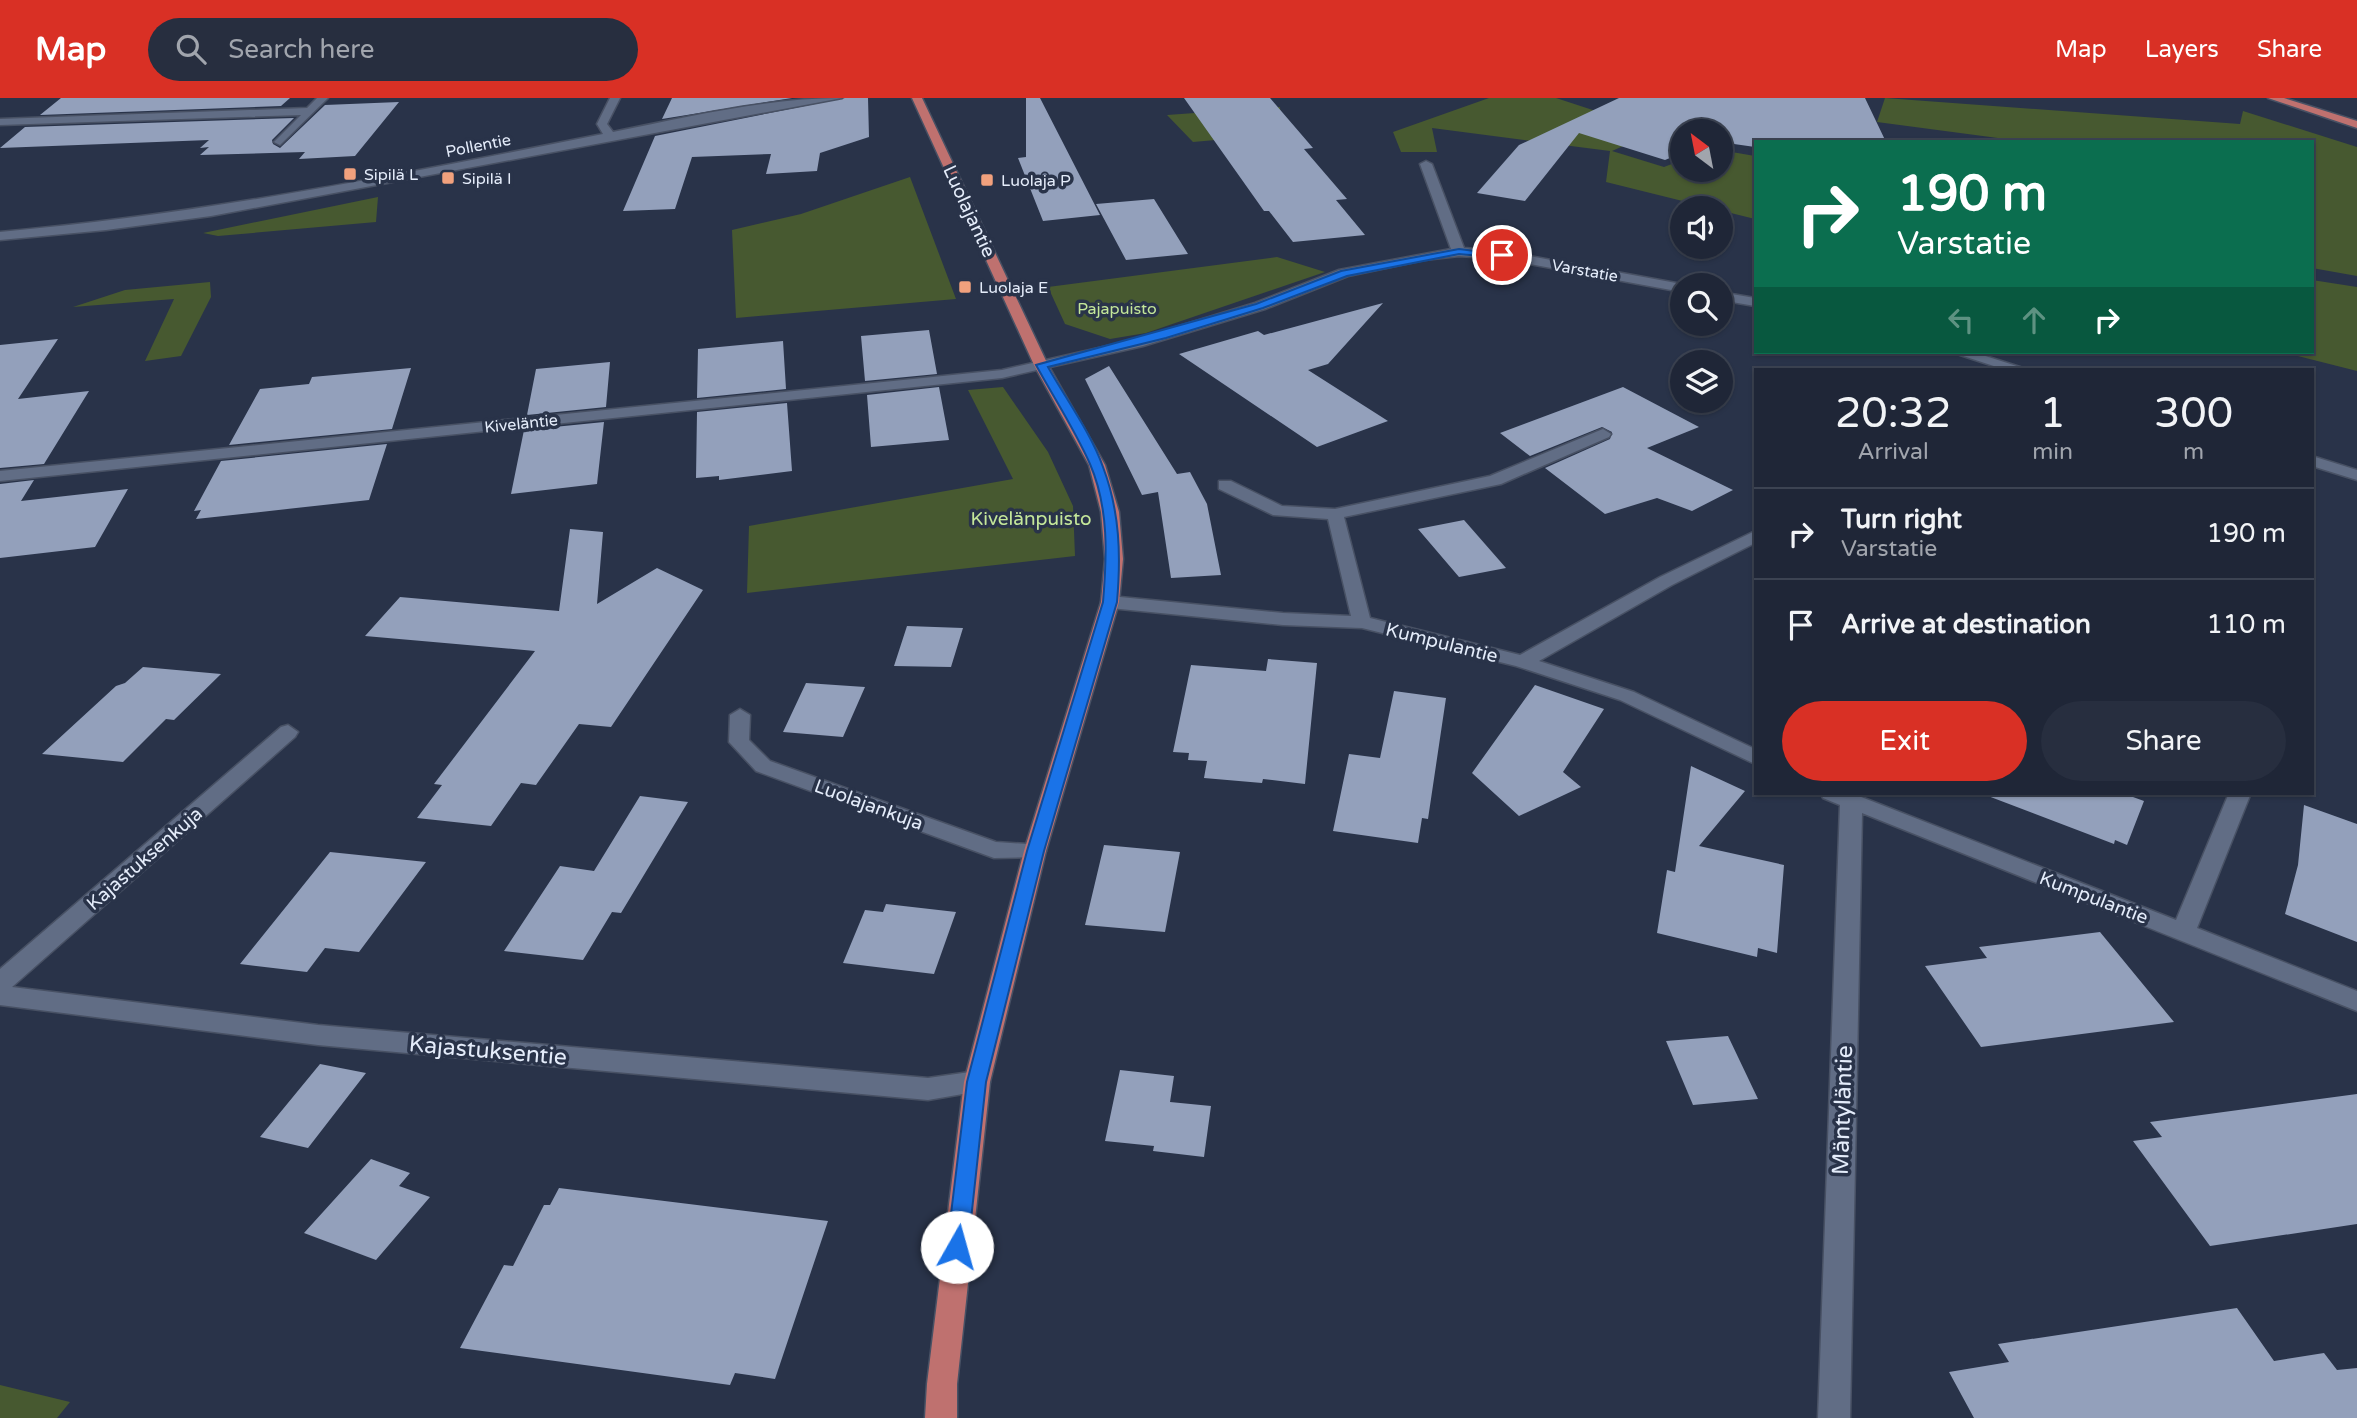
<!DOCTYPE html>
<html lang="en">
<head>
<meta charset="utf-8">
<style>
  :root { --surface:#1f2637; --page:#272e3f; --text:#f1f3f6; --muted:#a1a5ad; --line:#3c4352; --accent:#d93025 }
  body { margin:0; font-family:"Varela Round",sans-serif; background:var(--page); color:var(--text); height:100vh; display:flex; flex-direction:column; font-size:26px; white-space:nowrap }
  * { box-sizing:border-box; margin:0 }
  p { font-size:23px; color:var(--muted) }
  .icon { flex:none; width:38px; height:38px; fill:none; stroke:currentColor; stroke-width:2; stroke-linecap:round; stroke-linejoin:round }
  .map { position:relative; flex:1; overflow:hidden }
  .drawer { position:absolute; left:1754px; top:270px; width:560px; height:427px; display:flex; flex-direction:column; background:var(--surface); border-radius:0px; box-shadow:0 2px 5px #0004,0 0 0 2px var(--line) }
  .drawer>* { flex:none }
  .guide { position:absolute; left:1754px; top:42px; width:560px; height:214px; border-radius:0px; box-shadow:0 2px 5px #0004,0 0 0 2px var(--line); background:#0b6e4f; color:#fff; overflow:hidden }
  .needle { width:46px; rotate:328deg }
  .tools { position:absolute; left:1670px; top:21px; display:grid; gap:14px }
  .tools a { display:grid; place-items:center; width:63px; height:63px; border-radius:50%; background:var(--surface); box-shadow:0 2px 5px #0004,0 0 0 2px var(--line); font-size:35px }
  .pin { position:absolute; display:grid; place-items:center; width:60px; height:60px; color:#fff; margin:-30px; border:4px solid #fff; border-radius:50%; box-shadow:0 2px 7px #0007 }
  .me { position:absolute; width:77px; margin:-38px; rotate:7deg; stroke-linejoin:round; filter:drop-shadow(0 0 5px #0008) }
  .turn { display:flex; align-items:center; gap:24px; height:147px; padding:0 28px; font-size:32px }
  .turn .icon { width:91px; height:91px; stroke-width:2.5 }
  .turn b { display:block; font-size:49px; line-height:60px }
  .lanes { display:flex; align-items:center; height:66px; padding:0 28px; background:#0003; justify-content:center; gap:35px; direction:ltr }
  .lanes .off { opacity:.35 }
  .eta { display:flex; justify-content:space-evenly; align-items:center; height:119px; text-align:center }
  .eta b { font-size:42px; font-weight:600; line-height:49px }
  .cta { display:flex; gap:14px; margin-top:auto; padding:14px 28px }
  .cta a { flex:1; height:80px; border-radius:42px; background:var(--accent); color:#fff; font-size:28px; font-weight:600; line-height:80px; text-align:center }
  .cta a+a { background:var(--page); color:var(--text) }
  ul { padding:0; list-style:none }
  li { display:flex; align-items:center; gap:21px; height:91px; padding:0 28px; border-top:2px solid var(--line) }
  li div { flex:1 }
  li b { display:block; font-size:26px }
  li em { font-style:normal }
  header { display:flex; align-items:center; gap:42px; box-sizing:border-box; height:98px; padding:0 35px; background:var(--accent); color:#fff }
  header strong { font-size:33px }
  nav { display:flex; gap:38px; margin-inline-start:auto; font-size:24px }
  .search { width:490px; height:63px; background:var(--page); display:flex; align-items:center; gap:18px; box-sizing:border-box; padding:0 24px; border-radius:38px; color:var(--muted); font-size:26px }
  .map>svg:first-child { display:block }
  .green { fill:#475930 }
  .building { fill:#93a0bb }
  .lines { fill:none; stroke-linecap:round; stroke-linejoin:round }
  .minor-casing { stroke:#485164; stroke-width:3 }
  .major-casing { stroke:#485164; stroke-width:3 }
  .minor { fill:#616d85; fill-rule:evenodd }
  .major { fill:#bf716f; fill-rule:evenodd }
  .route { fill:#1a73e8; stroke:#114b97; stroke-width:2 }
  .poi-dot { fill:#f1a17d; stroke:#293349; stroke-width:2.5 }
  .labels { text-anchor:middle; stroke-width:7; stroke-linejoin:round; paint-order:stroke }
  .far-street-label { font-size:16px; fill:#e4ecfa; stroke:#293349 }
  .far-poi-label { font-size:16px; fill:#e4ecfa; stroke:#293349; text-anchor:start }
  .far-park-label { font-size:16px; fill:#c4e79a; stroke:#293349 }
  .street-label { font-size:19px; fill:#e4ecfa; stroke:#293349 }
  .park-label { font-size:19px; fill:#c4e79a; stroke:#293349 }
  .near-street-label { font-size:23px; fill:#e4ecfa; stroke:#293349 }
</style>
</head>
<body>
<header>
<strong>Map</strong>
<div class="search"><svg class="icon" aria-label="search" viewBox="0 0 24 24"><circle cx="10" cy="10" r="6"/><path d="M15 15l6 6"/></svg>Search here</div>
<nav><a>Map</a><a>Layers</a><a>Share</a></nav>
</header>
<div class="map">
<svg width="2357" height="1320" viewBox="0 0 2357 1320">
  <rect width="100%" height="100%" fill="#293349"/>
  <path class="green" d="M1489 0H1556L1657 33 1612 53 1664 69 1682 62V72H1720V52L1755 58V121L1606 84 1610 53 1432 30 1437 54H1401L1393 34Z
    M1885 0 2240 26 2243 13 2357 49V178L2312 170V44H2028L1877 24Z
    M1280 9 1282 36 1193 44 1167 17Z
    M910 79 956 201 736 220 732 132 801 116Z
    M378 99 376 124 218 138 203 135Z
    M1277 159 1325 174 1146 235 1110 241 1065 226 1048 189Z
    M2312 182 2357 189V273L2282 254H2312Z
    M210 184 211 199 181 258 145 263 174 201 73 209 125 192Z
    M1003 289 1048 354 1073 408 1075 458 747 495 749 428 1013 381 968 292Z
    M0 1287 70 1304 57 1320H0Z"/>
  <path class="building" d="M61 0H290L281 8 40 17Z
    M672 0H792L662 21Z
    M845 0H868L869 39 820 55 817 73 766 76 771 56 692 59 675 111 623 113 655 38Z
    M1026 0H1040L1100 117 1043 123 1018 60 1026 59Z
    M1184 0H1270L1313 50 1304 51 1347 101 1336 102 1365 137 1293 144 1269 113H1264Z
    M1619 0H1865L1886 44H1755V49L1720 44V33H1682V55L1665 62 1579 35 1525 103 1477 95 1519 47Z
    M399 4 355 58 299 61 305 54 200 57 209 49 200 50 209 42 0 50 25 29 294 20 272 42 273 46 280 50 325 7Z
    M1154 101 1188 156 1126 162 1096 106Z
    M1383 205 1328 266 1308 272 1388 323 1317 349 1179 256 1258 233 1264 237Z
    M929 232 937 276 865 283 861 238Z
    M58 241 18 301 89 293 44 366 0 370V247Z
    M783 243 786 291 697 300 698 251Z
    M610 264 606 309 527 317 536 271Z
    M1109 268 1177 376 1190 374 1207 406 1221 477 1171 480 1158 394 1142 397 1085 281Z
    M411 270 392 331 229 347 260 291 309 286 312 279Z
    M939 289 949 342 871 349 867 297Z
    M1623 289 1699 329 1647 350 1733 392 1692 413 1657 400 1605 416 1545 370 1610 341 1612 334 1602 329 1530 358 1500 335Z
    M787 305 792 373 719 382V378L696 380 697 314Z
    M604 324 597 386 511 396 524 332Z
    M387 346 369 402 196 421 201 412 194 413 221 363Z
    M34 382 21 403 128 391 95 449 0 460V386Z
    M1464 422 1506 470 1459 479 1418 431Z
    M570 431 603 434 597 506 657 470 703 492 611 629 579 626 536 687 521 685 491 728 417 720 442 687 434 686 535 553 365 538 400 499 559 513Z
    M907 528 963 530 951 569 894 568Z
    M1268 561 1317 565 1305 686 1263 681 1262 685 1204 680 1207 663 1188 662 1189 655 1173 654 1191 567 1266 573Z
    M143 569 221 576 174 622 166 621 123 664 42 656 116 588 125 585Z
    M806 585 865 589 843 639 783 634Z
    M1535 587 1604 611 1563 674 1581 689 1519 718 1472 675Z
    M1394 593 1446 600 1428 721 1422 720 1418 745 1333 733 1349 656 1380 660Z
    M1691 668 1745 693 1699 748 1784 767 1777 855 1758 850 1757 859 1657 835 1667 772 1675 774Z
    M1989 695H2122L2144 703 2127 747 2115 742 2114 746 1988 698Z
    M640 698 688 704 621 815 612 814 583 862 504 853 560 768 594 773Z
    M2304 707 2357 726V844L2285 816 2298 767Z
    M1104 747 1180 754 1165 834 1085 827Z
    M330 754 426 764 359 854 325 850 307 874 240 866Z
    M886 806 956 814 934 876 843 865 865 812 883 814Z
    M2100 834 2174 924 1981 949 1925 868 1987 860 1979 849Z
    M1728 938 1758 1001 1693 1007 1666 943Z
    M320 966 366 975 308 1050 260 1039Z
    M1120 972 1174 978 1170 1004 1211 1008 1204 1059 1153 1053 1154 1048 1105 1043Z
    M2357 996V1126L2210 1148 2133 1043 2162 1039 2150 1024Z
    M371 1061 410 1075 399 1088 430 1099 376 1162 304 1135Z
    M559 1090 828 1123 775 1281 735 1275 730 1287 460 1250 504 1167 513 1168 544 1107H550Z
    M2237 1210 2274 1263 2324 1255 2337 1272 2357 1270V1320H1974L1949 1274 2009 1264 1998 1246Z"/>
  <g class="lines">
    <g class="minor-casing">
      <path id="minor" d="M317 0H328L280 47 274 44 301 17 0 27V21L307 10Z
        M610 0H620L607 26 613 34C687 19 766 0 842 0L211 118 106 132 0 142V134C204 116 403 76 603 36L597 26Z
        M1426 63 1432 66 1464 150 1502 153 1687 187H1682V194L1502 161 1459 158 1424 162 1348 178 1265 211 1143 248 1002 280 0 383V373L1002 272 1134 242 1255 205 1339 172 1451 151 1420 66Z
        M1720 194 1755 200V208L1720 202Z
        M1951 254H1973L2026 271H2003Z
        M1603 331 1611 336 1609 339 1501 386 1344 419 1370 520 1520 557 1660 479 1755 433V445L1672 487 1539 563 1634 594 1755 651V666L1620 602 1516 568 1362 530 1283 527 1110 510 1101 504 1110 498 1283 515 1351 518 1328 421 1273 417 1219 391V383H1231L1282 408 1335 411 1490 378Z
        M2312 358 2357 372V382L2312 368Z
        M740 611 750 617 749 642 770 663 996 744 1043 747 1046 753 1043 759 994 760 756 673 729 644 730 617Z
        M288 627 298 634 295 639 12 889 318 927 928 980 977 973 986 976 990 984 986 992 928 1002 318 947 0 907V871L281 629Z
        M1820 695H1851L2176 822 2229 695H2251L2197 830 2357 893V913L1862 715 1850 1320H1818L1840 707 1823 700Z"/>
    </g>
    <g class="major-casing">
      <path id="major" d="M912 0H922L1048 267 1105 367 1119 414 1123 461 1119 504 1046 753 990 984 957 1286V1320H925L927 1286 964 984 1024 753 1101 504 1105 461 1101 414 1089 367 1034 267Z
        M2268 0H2284L2357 23V30Z"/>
    </g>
    <use href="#minor" class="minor"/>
    <use href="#major" class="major"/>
  </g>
  <path class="route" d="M1459 151 1507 157 1502 160 1459 156 1347 178 1263 210 1166 240 1048 269C1066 301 1091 335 1103 369 1120 414 1121 458 1117 504L1044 753 986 984 968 1149 965 1156 957 1159 950 1156 947 1149 967 984 1027 753 1103 504C1107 458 1109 410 1090 366 1075 332 1054 300 1036 267L1256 206 1341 173Z"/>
  <g class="poi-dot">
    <rect x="343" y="69" width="14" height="14" rx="3.5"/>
    <rect x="441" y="73" width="14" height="14" rx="3.5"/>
    <rect x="980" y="75" width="14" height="14" rx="3.5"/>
    <rect x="958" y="182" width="14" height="14" rx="3.5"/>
  </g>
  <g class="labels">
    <g class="far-street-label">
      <text transform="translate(478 47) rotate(-11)" y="6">Pollentie</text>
      <text transform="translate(1585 172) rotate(10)" y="6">Varstatie</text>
      <text transform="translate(521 325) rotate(-6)" y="6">Kiveläntie</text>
    </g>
    <g class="far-poi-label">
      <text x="364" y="82">Sipilä L</text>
      <text x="462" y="86">Sipilä I</text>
      <text x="1001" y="88">Luolaja P</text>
      <text x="979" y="195">Luolaja E</text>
    </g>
    <g class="far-park-label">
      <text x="1117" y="216">Pajapuisto</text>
    </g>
    <g class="street-label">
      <text transform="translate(970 113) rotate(65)" y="7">Luolajantie</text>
      <text transform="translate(1442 544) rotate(14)" y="7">Kumpulantie</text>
      <text transform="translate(869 706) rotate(20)" y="7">Luolajankuja</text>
      <text transform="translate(144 760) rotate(-41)" y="7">Kajastuksenkuja</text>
      <text transform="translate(2094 799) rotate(21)" y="7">Kumpulantie</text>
    </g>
    <g class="park-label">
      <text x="1031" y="427">Kivelänpuisto</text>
    </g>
    <g class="near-street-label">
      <text transform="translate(488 952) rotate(5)" y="8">Kajastuksentie</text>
      <text transform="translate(1842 1012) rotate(-88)" y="8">Mäntyläntie</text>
    </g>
  </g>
</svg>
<div class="tools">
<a><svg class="needle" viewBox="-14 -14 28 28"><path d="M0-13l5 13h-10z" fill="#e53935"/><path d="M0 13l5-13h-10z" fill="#a1a5ad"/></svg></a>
<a><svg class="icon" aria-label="sound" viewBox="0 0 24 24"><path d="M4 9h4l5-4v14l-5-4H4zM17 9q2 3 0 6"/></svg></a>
<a><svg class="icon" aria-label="search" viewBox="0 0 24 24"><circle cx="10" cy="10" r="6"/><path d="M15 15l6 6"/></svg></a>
<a><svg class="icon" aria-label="layers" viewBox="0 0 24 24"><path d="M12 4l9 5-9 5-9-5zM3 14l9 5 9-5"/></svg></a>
</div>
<div class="pin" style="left:1502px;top:157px;background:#d93025"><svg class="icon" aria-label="arrive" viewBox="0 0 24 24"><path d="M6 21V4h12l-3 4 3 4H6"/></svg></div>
<svg class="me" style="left:957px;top:1149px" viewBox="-20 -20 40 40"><circle r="19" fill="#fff"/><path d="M0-13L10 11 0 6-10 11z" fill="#1a73e8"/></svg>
<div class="guide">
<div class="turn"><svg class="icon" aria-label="right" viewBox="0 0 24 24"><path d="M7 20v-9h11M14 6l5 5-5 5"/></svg><div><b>190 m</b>Varstatie</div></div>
<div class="lanes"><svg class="icon off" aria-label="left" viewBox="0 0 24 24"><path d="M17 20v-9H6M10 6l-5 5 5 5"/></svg><svg class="icon off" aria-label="ahead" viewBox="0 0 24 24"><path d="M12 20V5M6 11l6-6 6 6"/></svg><svg class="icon" aria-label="right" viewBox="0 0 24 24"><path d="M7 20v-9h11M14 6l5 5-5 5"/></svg></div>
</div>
<section class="drawer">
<div class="eta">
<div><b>20:32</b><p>Arrival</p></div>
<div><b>1</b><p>min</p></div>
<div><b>300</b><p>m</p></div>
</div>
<ul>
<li><svg class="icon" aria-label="right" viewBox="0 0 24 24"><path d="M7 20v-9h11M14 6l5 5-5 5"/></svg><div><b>Turn right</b><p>Varstatie</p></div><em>190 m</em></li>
<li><svg class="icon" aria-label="arrive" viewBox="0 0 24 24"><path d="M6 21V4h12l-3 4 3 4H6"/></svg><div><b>Arrive at destination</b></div><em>110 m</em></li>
</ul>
<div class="cta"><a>Exit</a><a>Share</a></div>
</section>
</div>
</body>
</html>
